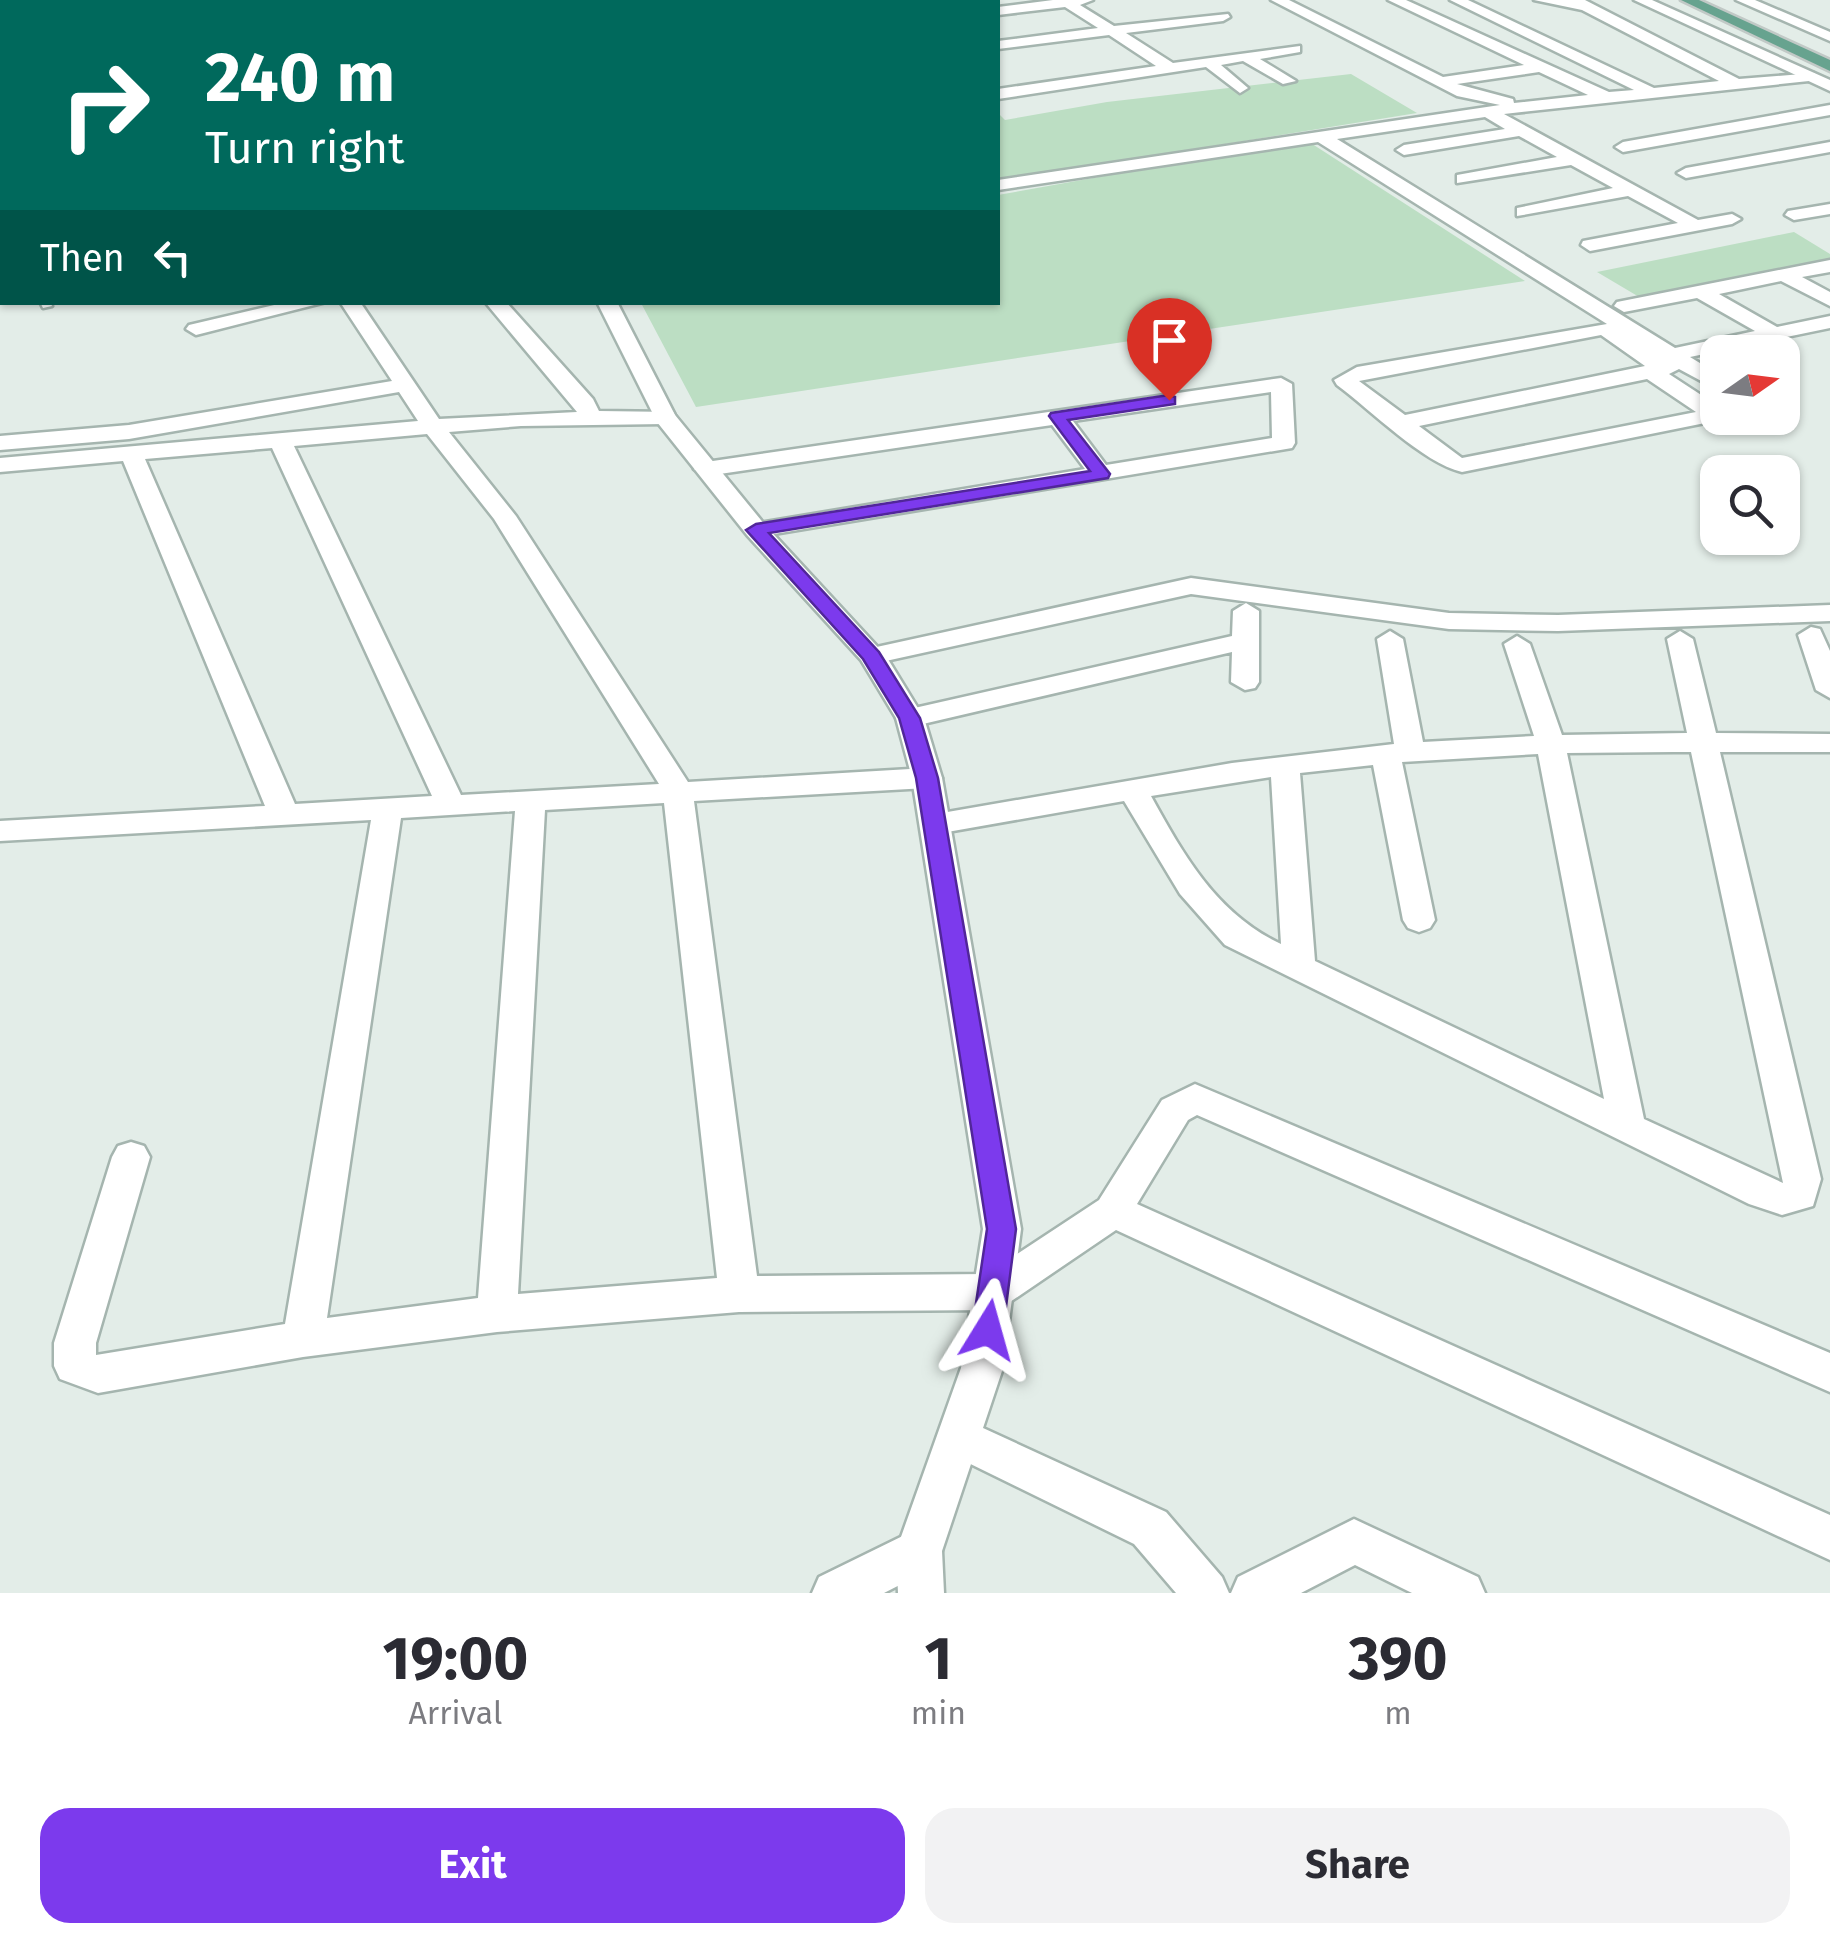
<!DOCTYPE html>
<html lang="en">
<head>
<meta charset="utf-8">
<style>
  :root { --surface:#fff; --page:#f2f2f3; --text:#2b2b33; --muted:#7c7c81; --accent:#7c3aed }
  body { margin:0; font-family:"Fira Sans",sans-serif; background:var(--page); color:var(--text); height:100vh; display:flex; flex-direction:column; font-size:38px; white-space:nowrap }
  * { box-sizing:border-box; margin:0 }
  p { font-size:32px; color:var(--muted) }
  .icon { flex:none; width:55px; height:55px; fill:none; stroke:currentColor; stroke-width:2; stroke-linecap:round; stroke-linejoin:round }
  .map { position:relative; height:1593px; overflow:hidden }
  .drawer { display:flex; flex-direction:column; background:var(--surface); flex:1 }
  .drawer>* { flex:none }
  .guide { position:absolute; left:0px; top:0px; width:1000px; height:305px; box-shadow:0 2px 8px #0004; background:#00695c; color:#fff; overflow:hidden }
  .needle { width:65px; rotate:76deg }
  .fabs { position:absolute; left:1700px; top:335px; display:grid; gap:20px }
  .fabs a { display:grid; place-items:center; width:100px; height:100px; border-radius:20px; background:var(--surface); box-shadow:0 2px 8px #0004; font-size:50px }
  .pin { position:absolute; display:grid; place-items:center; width:85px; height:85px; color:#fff; margin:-102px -42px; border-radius:50% 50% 50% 0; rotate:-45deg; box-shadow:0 0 10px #0007 }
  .pin .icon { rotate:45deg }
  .me { position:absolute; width:110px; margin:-55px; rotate:8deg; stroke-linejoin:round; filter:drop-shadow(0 0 8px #0008) }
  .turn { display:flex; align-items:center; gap:35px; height:210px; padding:0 40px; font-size:45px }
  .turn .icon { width:130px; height:130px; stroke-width:2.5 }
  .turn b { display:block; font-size:70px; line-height:85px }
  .then { display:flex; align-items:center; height:95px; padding:0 40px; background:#0003; gap:20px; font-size:38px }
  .eta { display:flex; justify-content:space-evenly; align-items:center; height:170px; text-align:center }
  .eta b { font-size:60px; font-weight:700; line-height:70px }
  .action { display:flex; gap:20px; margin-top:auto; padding:20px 40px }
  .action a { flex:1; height:115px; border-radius:30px; background:var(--accent); color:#fff; font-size:40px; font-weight:700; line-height:115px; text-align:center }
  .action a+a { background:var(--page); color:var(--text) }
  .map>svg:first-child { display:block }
  .green { fill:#bcdec3 }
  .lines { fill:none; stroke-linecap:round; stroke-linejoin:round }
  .service-casing { stroke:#a5b5af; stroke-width:5 }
  .minor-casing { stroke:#a5b5af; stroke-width:5 }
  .tertiary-casing { stroke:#a5b5af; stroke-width:5 }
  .primary-casing { stroke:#c1c9c6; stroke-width:5 }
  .service { fill:#fff; fill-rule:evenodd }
  .minor { fill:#fff; fill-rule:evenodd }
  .tertiary { fill:#fff; fill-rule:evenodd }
  .primary { fill:#67a38f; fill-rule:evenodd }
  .route { fill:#7c3aed; stroke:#51269a; stroke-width:2.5 }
</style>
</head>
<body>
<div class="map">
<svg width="1830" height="1593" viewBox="0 0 1830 1593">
  <rect width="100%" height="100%" fill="#e3ede8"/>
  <path class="green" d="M1351 74 1417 113 998 181V113L1005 120 1107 102Z
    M1306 140 1525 281 696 407 641 303 998 302V195Z
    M1794 232 1830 254V262L1651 304 1597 272Z"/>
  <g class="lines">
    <g class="service-casing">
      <path id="service" d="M0 0H7L0 4Z
        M40 302H50L52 306 43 308Z"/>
    </g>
    <g class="minor-casing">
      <path id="minor" d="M162 0H176L177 2H163Z
        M255 0H269L270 2H256Z
        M344 0H358L359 2H345Z
        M433 0H447L448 2H434Z
        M921 0H937L938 2H923Z
        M1053 0H1093L1080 5 1114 26 1228 14 1230 17 1223 21 1126 33 1173 63 1300 46V52L1260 59 1296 81 1283 84 1243 61 1221 65 1248 88 1240 93 1206 67 998 99V89L1156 66 1109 35 998 49V41L1098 28 1065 7 998 15V7Z
        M1271 0H1289L1443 77 1524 65 1388 0H1406L1609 92 1634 90 1450 0H1468L1654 88 1719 81 1582 10 1534 0H1585L1739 79 1814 73 1817 76 1809 81 1504 114 1698 220 1732 214 1741 219 1732 224 1590 251 1581 245 1583 241 1678 223 1628 196 1517 216V208L1613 188 1571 165 1457 183V175L1557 157 1519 136 1404 155 1396 150 1404 145 1505 129 1485 117 1337 139 1675 348 1755 331 1697 298 1624 312 1614 306 1617 302 1830 260V272L1802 277 1830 292V306L1781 281 1719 294 1777 327 1830 316V328L1690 357 1718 374V390L1679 369 1669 374 1715 404V421L1462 472C1423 463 1371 410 1337 385L1334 380 1357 367 1607 324 1318 142 998 190V180L1500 105 1457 96ZM1539 72 1588 95 1514 103 1513 99 1457 84ZM1601 335 1645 366 1405 415 1359 381ZM1647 379 1696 412 1462 458 1419 426Z
        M1830 105V115L1623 152 1615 147 1623 142Z
        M0 114H2V124H0Z
        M1830 142V152L1686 178 1677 173 1686 168Z
        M0 197H2V207H0Z
        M1830 204V214L1794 220 1785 215 1788 211Z
        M0 245H2V257H0Z
        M287 302H326L196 335 186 329 189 325Z
        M340 302H360L439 419 577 412 485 302H506L593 399 599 411 673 412 676 417 665 424 521 426 449 432 516 516 688 782 927 768 937 771 942 778 937 785 927 788 694 801 757 1276 987 1274 1099 1200 1162 1100 1195 1084 1830 1353V1392L1197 1115 1188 1120 1137 1204 1830 1515V1560L1116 1230 1007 1304 993 1310 739 1312 497 1332 303 1357 98 1393 60 1379 54 1366V1343L112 1157 118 1146 131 1142 144 1146 150 1157 96 1343V1355L285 1324 371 820 0 841V821L265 806 123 461 0 472V458L418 421 399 392 129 439 0 450V436L129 425 392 381ZM427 434 494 519 659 784 461 795 294 446ZM272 448 432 796 295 804 145 459ZM664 803 717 1278 518 1294 545 810ZM515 811 478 1298 327 1318 401 818Z
        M1281 378 1292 384 1295 443 1292 448 756 537 744 530 747 525 1085 469 1052 425 706 476 694 469 706 462ZM1271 392 1272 438 1106 465 1073 421Z
        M1191 578 1449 613 1558 615 1830 605V621L1558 631 1449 629 1191 594 872 664 858 656 872 648Z
        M1246 603 1259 611V682L1255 688 1245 690 1231 682 1232 652 910 727 900 724 896 718 900 712 910 709 1232 636 1233 611Z
        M1811 627 1820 629 1830 651V698L1816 690 1798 635Z
        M1390 631 1403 639 1423 742 1534 736 1504 644 1517 636 1530 644 1562 735 1687 733 1667 639 1680 631 1693 639 1716 733 1830 734V752H1720L1821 1179 1813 1206 1782 1215 1749 1204 1225 945 1180 894 1124 801 936 834 925 831 921 824 925 817 936 814 1232 763 1394 744 1377 639ZM1673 752H1691L1783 1183 1644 1119 1567 753ZM1538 754 1604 1099 1315 961 1300 773 1373 765 1403 920 1408 928 1419 932 1430 928 1435 920 1402 762ZM1271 777 1281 944C1217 914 1184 856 1151 796Z
        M959 1417 1166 1512 1222 1577 1229 1593H1176L1134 1544 944 1451 937 1437 944 1423Z
        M1354 1519 1478 1577 1485 1593H1412L1355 1565 1301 1593H1231L1238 1577Z
        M919 1528 935 1535 942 1551 935 1567 884 1593H812L819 1577Z"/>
    </g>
    <g class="tertiary-casing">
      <path id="tertiary" d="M549 0H563V2H549Z
        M1634 0H1652L1830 80V91Z
        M1736 0H1755L1830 32V41Z
        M597 302H617L675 415 765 525 886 656 924 718 942 778 1021 1229 1003 1368 942 1551 944 1593H898L896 1551 961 1368 983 1229 912 778 896 718 861 660 747 535 657 422Z"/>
    </g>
    <g class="primary-casing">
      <path id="primary" d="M1681 0H1699L1830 60V71Z"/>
    </g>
    <use href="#service" class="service"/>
    <use href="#minor" class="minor"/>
    <use href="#tertiary" class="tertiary"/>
    <use href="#primary" class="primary"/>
  </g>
  <path class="route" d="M1169 395 1175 397V404L1068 420 1110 474 1108 478 769 533 879 652 920 718 938 778 1016 1229 1003 1330 999 1340 988 1344 977 1340 972 1330 987 1229 916 778 899 718 863 659 746 530 756 524 1090 471 1049 416 1051 413Z"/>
</svg>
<div class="fabs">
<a><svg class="needle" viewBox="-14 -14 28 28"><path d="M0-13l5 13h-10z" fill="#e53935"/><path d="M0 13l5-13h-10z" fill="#7c7c81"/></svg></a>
<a><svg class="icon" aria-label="search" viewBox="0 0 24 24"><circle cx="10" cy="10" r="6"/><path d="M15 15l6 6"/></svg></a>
</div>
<div class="pin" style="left:1169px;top:400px;background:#d93025"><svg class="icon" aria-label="arrive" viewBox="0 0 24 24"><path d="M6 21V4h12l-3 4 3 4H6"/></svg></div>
<svg class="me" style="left:988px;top:1330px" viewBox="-20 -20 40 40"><path d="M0-17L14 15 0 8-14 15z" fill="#7c3aed" stroke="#fff" stroke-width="4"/></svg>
<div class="guide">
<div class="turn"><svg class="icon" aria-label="right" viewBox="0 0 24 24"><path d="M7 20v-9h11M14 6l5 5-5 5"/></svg><div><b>240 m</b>Turn right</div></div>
<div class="then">Then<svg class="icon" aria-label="left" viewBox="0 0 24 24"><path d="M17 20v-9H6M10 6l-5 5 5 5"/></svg></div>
</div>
</div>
<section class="drawer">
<div class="eta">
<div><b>19:00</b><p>Arrival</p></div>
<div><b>1</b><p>min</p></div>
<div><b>390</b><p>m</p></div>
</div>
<div class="action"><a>Exit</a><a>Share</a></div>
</section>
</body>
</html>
